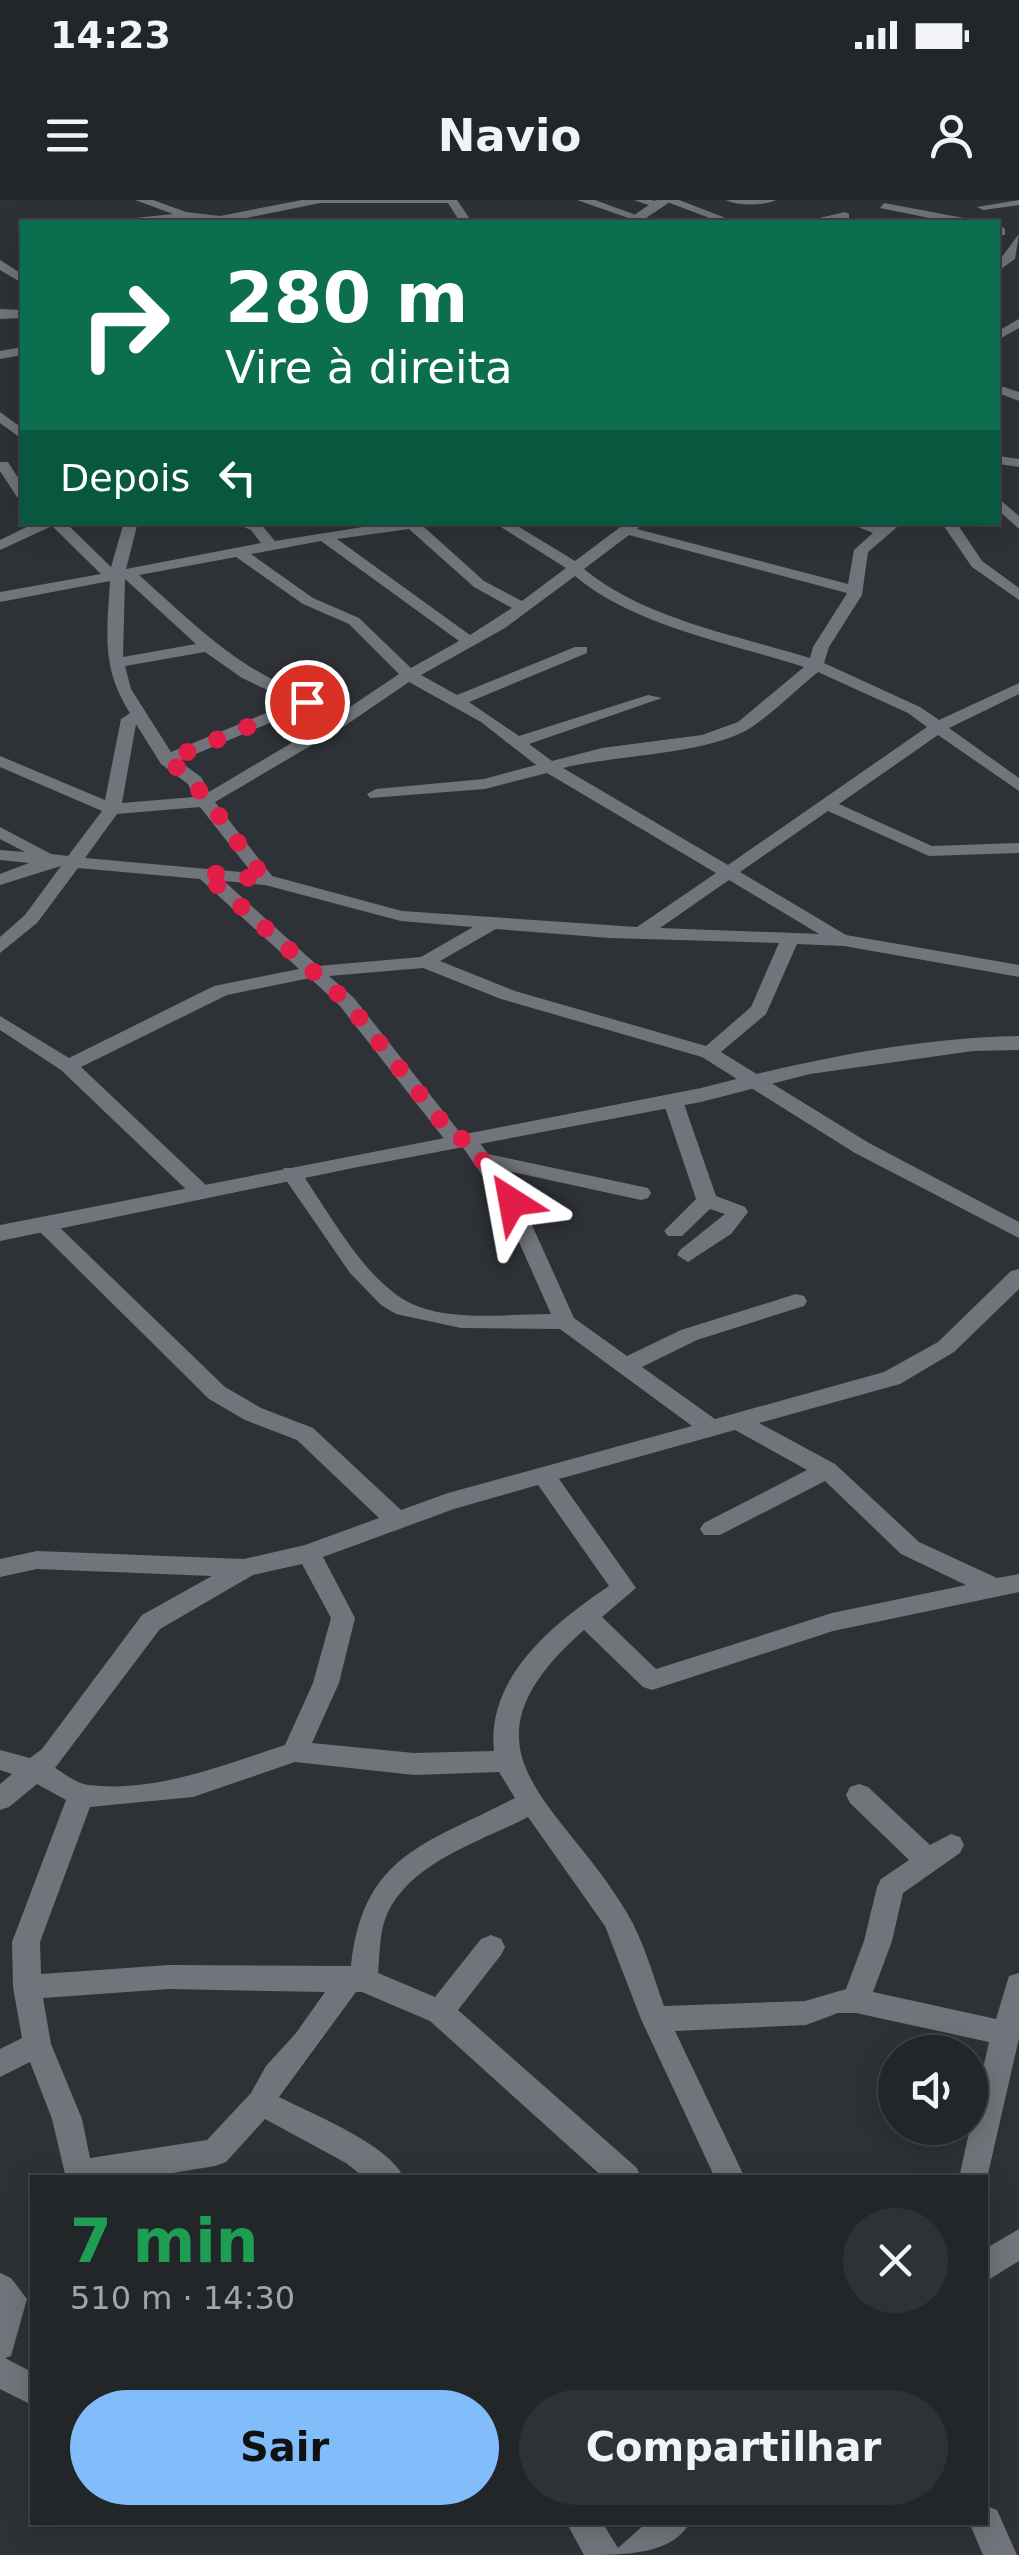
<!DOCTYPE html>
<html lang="pt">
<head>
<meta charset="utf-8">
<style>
  :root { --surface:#222629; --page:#2e3235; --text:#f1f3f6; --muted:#a2a5a8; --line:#3f4346; --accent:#81bdfa }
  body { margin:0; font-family:"DejaVu Sans",sans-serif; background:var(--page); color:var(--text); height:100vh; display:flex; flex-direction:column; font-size:38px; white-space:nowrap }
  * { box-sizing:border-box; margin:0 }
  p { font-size:32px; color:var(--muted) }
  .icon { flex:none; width:55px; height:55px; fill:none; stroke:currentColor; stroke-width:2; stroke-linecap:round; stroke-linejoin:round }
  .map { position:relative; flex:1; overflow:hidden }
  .panel { position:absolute; left:30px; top:1975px; width:958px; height:350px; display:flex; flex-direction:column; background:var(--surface); border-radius:0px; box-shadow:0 5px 25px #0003,0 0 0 2px var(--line) }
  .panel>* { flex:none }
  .top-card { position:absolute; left:20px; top:20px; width:980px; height:305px; border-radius:0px; box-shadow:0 5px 25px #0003,0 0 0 2px var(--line); background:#0b6e4f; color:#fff; overflow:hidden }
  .controls { position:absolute; left:878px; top:1835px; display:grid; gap:20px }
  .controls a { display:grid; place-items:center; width:110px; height:110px; border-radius:50%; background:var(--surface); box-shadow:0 5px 25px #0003,0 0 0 2px var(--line); font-size:50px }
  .pin { position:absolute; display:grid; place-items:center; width:85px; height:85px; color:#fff; margin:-42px; border:5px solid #fff; border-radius:50%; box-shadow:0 2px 10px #0007 }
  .me { position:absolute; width:110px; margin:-55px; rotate:326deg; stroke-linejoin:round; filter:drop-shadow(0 0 8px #0008) }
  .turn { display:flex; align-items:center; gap:35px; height:210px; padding:0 40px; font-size:45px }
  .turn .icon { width:130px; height:130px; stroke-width:2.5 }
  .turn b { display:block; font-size:70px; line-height:85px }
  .then { display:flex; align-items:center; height:95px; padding:0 40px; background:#0003; gap:20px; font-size:38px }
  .round { display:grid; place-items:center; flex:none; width:105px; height:105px; border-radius:52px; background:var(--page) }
  .overview { display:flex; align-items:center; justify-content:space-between; height:170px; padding:0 40px }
  h1 { font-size:60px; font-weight:700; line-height:75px; color:#1e9e55 }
  .button { display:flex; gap:20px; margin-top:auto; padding:20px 40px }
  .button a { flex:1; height:115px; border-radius:60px; background:var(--accent); color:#111; font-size:40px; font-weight:700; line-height:115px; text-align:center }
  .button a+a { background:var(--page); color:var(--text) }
  .status { display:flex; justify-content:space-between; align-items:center; height:70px; padding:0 50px; background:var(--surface); direction:ltr }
  .status svg { height:28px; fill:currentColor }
  header { display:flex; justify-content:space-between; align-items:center; height:130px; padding:0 40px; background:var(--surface); font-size:45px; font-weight:700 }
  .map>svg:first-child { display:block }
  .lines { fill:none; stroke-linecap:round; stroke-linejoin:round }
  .minor { fill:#71757b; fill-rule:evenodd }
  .tertiary { fill:#71757b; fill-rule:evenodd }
  .route { stroke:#e11d48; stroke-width:18; stroke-dasharray:0 32.4 }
</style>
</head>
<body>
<div class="status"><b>14:23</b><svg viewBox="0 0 49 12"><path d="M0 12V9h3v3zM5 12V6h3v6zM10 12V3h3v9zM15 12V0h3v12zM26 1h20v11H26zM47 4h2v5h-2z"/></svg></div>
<header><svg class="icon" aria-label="menu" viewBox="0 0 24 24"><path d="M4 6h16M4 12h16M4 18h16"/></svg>Navio<svg class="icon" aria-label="person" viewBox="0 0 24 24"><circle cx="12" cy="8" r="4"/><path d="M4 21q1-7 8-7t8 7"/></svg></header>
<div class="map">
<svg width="1019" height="2355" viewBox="0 0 1019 2355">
  <rect width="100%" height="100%" fill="#2e3237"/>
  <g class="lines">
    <path class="minor" d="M135 0H153L186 12 220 16 302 0H457L472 22H460L448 3H320L237 20 239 22 189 18 129 22 135 18 173 14Z
      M577 0H595L644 18 634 20Z
      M634 0H652L663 5 657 8Z
      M662 0H679L736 22H720Z
      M726 0H776C765 6 737 6 726 0Z
      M1019 0V5L983 10 977 7Z
      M884 3 964 18 970 22H949L880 8Z
      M845 12 849 14V18L802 22Z
      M998 24 1005 29V35H998Z
      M1019 34 1015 59 998 71V62Z
      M0 60 22 74V83L0 70Z
      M1019 119V128L998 140V131Z
      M22 147V155L0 159V151Z
      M998 185 1019 192V201L998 193Z
      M0 212 22 228V239L0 223Z
      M998 256 1019 259V267L998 264Z
      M0 262H8L22 284V298L17 297 0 271Z
      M998 298 1019 316V329L998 310Z
      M37 322H65L111 367 124 322H138L126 369 261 343 251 330 232 322 261 324 275 341 394 322H439L424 327 484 381 522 401 566 368 493 322H511L575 361 627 322H644L637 329 848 384 854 350 873 333 846 322 882 326 903 322 868 352 862 395 829 447 824 463 920 507 939 520 1019 483V494L949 528 1019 578V591L938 535 839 604 932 646 1019 643V653L929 656 828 611 740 672 846 735 1019 765V777L844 746 797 744 766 814 721 852 869 943 1019 1022V1038L855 953 702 857 501 799 423 768 329 776 354 798 461 934 474 935 488 954 648 988 651 993 648 998 641 1000 499 969 522 1003 574 1118 627 1156 681 1130 796 1094 804 1096 807 1101 804 1106 697 1140 642 1167 715 1219 884 1172 938 1142 1011 1071 1019 1069V1089L954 1152 900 1184 759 1223 835 1264 919 1342 997 1378 1019 1374V1392L833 1431 652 1490 643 1487 584 1430C445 1552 562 1601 627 1713 644 1741 653 1776 664 1806L805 1801 846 1789 864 1741 877 1687 881 1679 909 1660 850 1603 846 1595 850 1587 859 1584 868 1587 930 1645 951 1634 960 1637 964 1645 960 1653 903 1693 892 1741 873 1792 996 1819 1009 1776 1019 1773V1838L985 1987V1978H959L989 1842 856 1813H838L806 1825 675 1831 745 1978H715L641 1819 605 1726 528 1617C482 1641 413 1661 388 1712 379 1730 380 1754 378 1773L435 1797 481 1739 491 1735 501 1739 505 1747 501 1755 458 1810 637 1968 641 1978H604L430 1821 362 1792H356L279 1897C312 1914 389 1944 404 1978H365L346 1963 265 1919 226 1962 215 1966 142 1978H66L52 1919 30 1862 0 1877V1849L22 1838 13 1787 12 1742 66 1600 37 1584 9 1607 0 1610V1584L12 1574 0 1570V1550L30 1558 42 1549 142 1415 212 1376 37 1369 0 1377V1359L37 1351 244 1359 305 1345 379 1318 297 1240 245 1220 209 1199 37 1029 33 1024 37 1019H51L225 1187 261 1208 313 1228 401 1310 448 1293 692 1226 560 1129 461 1128 396 1114 381 1105 350 1073 281 973 284 968H298C328 1010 365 1082 412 1104 452 1122 508 1114 551 1114L502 1004 462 946 449 945 340 806 310 778 227 795 81 867 208 987 211 992 201 999 194 997 61 870 0 830V816L69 858 214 786 299 769 200 679 78 668 37 723 0 753V737L25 715 61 666 0 685V674L29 663 0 660V650L25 652 0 639V627L51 654 68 656 102 611 0 567V556L105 600 121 519 130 513C101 467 107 434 110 381L0 402V392L101 374 52 326 0 350V340ZM409 329 474 387 512 408 470 435 337 339ZM629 335 847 393 846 395 813 447 810 458C736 435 644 419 584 369ZM321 341 459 441 411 468 359 418 313 398 251 354ZM236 357 303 404 349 424 399 474 347 509C247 478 215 443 139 375ZM575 376C632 425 732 444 804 467L738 522 702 535 602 548 552 561 529 544 662 498 648 495 519 536 469 502 587 453V447H575L457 495 421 475 505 428ZM125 379 196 444 123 457ZM205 452 242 478 293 502 171 552 131 489 125 466ZM818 472 908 513 927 527 728 665 563 568C615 555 712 554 752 527 775 511 796 490 818 472ZM409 482 481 522 536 565 484 579 376 589 367 594 370 598 485 589 547 573 716 673 637 727 402 711 272 676 215 602 346 525ZM308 507 337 516 209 592 201 577 179 561ZM136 524 161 564 188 584 194 597 122 603ZM200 607 252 673 85 658 117 614ZM729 680 819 734 660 728ZM224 681 265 685 401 721 473 727 421 757 318 766ZM496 729 610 738 779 743 751 807 706 846 515 791 440 761ZM735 1230 807 1270 704 1323 700 1329 704 1335H720L825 1281 901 1354 966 1385 832 1413 656 1469 602 1417 636 1388 559 1279ZM538 1285 609 1386C554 1423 486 1477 494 1551L414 1553 312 1543 339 1483 355 1418 323 1357 454 1309ZM302 1364 331 1418 313 1483 285 1545C224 1565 155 1593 89 1585 77 1584 65 1574 55 1568L160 1429 253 1375ZM295 1562 414 1575 499 1572 515 1598C428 1644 363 1653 351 1766L169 1765 41 1774 40 1742 90 1607 193 1597ZM169 1789 325 1792 296 1833 266 1866 251 1893 207 1940 90 1958 82 1919 51 1844 43 1798Z
      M941 322H956L982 361 1019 388V400L972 367Z
      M673 895 683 901 716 996 745 1007 748 1012 731 1034 688 1062 677 1055 680 1050 725 1014 710 1009 682 1036H668L664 1031 696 999 663 901Z
      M1019 2029V2061L985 2082V2049Z
      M0 2073 11 2078 27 2099 11 2156 5 2158 32 2172V2205L0 2189Z
      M985 2305 997 2310 1017 2355H983L969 2322H985Z
      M566 2322H602L618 2348 647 2322H690C673 2355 623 2355 584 2355Z"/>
    <path class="tertiary" d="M656 0H673L640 22H624Z
      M0 109 22 110V118L0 119Z
      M1019 836V850L973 851 810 874 701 902 358 967 0 1041V1025L701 888C805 861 911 838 1019 836Z"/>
  </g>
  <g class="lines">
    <path class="route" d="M307 502 168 560C207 590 233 640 266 680L203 672 347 802 456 940 466 938 512 1002"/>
  </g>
</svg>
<div class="controls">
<a><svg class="icon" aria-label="sound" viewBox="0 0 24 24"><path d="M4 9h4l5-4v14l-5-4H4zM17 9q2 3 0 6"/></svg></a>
</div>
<div class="pin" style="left:307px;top:502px;background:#d93025"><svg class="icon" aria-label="arrive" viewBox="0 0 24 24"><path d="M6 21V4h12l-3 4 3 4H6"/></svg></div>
<svg class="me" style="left:512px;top:1002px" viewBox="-20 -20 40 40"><path d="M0-17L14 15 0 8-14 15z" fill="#e11d48" stroke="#fff" stroke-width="4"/></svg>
<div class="top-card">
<div class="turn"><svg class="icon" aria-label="right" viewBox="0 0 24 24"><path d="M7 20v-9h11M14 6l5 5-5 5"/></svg><div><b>280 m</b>Vire à direita</div></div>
<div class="then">Depois<svg class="icon" aria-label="left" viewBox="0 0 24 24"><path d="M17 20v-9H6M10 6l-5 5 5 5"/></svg></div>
</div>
<section class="panel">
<div class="overview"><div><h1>7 min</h1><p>510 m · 14:30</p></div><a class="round"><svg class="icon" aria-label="close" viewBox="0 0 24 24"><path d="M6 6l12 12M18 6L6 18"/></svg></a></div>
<div class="button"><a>Sair</a><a>Compartilhar</a></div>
</section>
</div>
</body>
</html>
